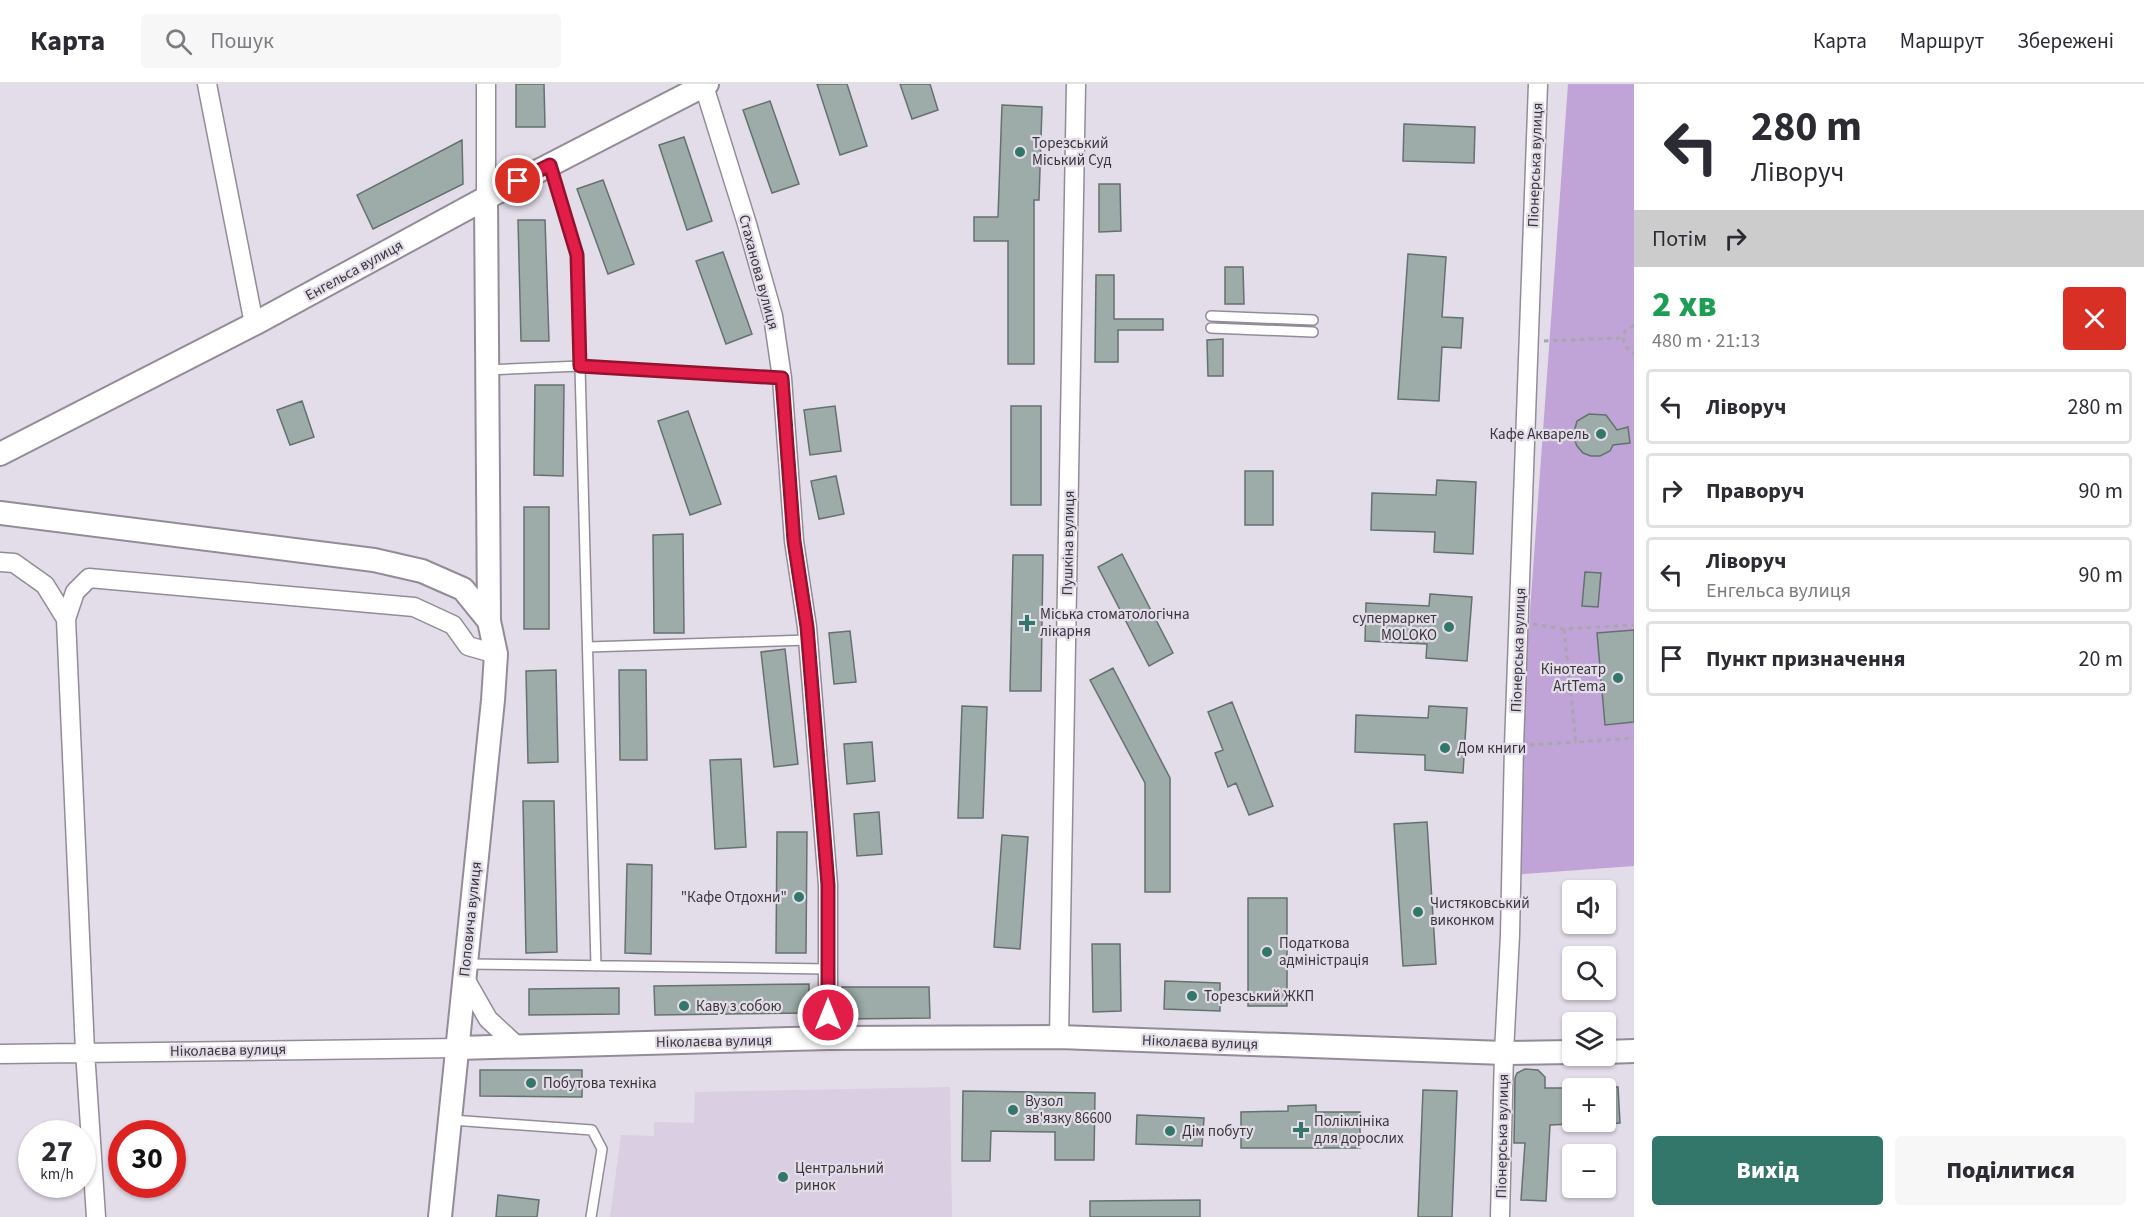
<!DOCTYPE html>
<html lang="uk">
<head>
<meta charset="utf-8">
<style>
  :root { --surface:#fff; --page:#f7f7f7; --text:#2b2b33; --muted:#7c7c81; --line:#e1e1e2; --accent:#33776a }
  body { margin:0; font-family:"Source Sans 3",sans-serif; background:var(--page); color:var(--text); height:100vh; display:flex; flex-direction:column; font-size:22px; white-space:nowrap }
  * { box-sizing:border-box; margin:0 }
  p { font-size:20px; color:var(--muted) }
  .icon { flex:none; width:33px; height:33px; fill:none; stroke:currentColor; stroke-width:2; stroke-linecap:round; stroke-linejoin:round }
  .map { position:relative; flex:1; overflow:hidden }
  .side { display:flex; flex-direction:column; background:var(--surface); width:510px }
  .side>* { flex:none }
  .guide { background:#fff; color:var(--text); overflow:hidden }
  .controls { position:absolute; left:1562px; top:796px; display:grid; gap:12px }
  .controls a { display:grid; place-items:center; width:54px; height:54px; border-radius:6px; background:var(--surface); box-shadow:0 2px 4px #0004; font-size:30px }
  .speed { position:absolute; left:18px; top:1036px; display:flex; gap:12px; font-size:30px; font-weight:700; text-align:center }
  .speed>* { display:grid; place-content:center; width:78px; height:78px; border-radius:50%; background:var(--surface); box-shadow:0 2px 4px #0004; line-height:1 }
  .speed small { font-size:15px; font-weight:400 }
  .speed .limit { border:9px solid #d22; background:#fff; color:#111 }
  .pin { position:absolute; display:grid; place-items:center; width:51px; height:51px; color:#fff; margin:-26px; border:3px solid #fff; border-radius:50%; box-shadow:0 2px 6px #0007 }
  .me { position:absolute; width:66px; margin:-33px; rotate:0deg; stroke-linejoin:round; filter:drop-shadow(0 0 4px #0008) }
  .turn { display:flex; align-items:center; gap:21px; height:126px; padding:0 18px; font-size:27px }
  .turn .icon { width:78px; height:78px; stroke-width:2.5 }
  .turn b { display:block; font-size:42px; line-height:51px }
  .then { display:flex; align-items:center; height:57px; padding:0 18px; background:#0003; gap:12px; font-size:22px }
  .round { display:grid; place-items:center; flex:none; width:63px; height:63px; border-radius:6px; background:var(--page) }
  .head { display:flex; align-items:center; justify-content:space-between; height:102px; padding:0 18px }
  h1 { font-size:36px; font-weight:800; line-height:45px; color:#1e9e55 }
  .action { display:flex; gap:12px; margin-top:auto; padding:12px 18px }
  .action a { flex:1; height:69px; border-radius:6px; background:var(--accent); color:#fff; font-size:24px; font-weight:800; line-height:69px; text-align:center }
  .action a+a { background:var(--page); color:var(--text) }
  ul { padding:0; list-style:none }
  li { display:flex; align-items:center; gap:18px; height:75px; margin:0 12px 9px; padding:0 6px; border:3px solid var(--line); border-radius:6px }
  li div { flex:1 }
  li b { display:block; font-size:22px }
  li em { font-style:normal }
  header { display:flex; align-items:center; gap:36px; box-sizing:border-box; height:84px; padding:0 30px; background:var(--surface); border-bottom:2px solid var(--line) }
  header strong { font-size:28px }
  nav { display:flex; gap:33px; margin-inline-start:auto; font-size:21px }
  .search { width:420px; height:54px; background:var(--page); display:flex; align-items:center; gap:15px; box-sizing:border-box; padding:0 21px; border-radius:6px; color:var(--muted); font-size:22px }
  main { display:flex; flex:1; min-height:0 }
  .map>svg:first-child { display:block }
  .built { fill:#d9cee2 }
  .green { fill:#c1a4d7 }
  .building { fill:#9daca8; stroke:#64726f; stroke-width:1.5 }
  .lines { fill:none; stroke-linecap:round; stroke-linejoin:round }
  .service-casing { stroke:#938c98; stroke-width:12 }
  .minor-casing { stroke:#938c98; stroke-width:21 }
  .tertiary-casing { stroke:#938c98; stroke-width:26 }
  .path { stroke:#aaa5af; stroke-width:3; stroke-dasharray:4.5 4.5; stroke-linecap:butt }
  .service { stroke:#fff; stroke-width:9 }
  .minor { stroke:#fff; stroke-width:18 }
  .tertiary { stroke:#fff; stroke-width:22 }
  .route-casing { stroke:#92132f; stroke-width:15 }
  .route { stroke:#e11d48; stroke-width:10 }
  .poi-dot { fill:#33776a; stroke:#e3dce9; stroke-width:2 }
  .labels { text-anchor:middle; stroke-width:4.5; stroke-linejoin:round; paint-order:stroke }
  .poi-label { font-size:15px; fill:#39363b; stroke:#e3dce9; text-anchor:start }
  .street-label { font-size:15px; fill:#39363b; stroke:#e3dce9 }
</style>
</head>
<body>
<header>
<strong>Карта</strong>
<div class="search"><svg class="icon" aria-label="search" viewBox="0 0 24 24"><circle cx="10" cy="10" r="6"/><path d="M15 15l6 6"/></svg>Пошук</div>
<nav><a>Карта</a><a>Маршрут</a><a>Збережені</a></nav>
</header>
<main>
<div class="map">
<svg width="1634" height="1133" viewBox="0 0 1634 1133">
  <rect width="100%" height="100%" fill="#e3dce9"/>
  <path class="built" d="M950 1003 952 1133H610L621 1051 654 1052V1038L694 1039 695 1008Z"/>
  <path class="green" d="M1568 0H1634V782L1511 791Z"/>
  <path class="building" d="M516 0H544L545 43H516Z
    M817 0H847L867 62 840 71Z
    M900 0H930L938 26 912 35Z
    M770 17 799 100 772 109 743 26Z
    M1002 21 1042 23 1039 116H1034V280H1008V157H974V133H998Z
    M1404 40 1475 43 1474 79 1403 77Z
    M684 53 712 137 687 146 659 61Z
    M462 56 463 100 373 145 357 111Z
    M603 96 634 180 608 190 577 105Z
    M1099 100H1120L1121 147 1099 148Z
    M518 136H545L549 257H521Z
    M723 168 752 250 726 260 696 177Z
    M1408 170 1446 173 1442 233 1463 234 1461 264 1442 263 1439 317 1398 315Z
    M1225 183H1243L1244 220H1225Z
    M1096 191H1114V235H1163V246H1118V278H1095Z
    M1223 255V292H1208L1207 256Z
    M535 301H564L563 392 534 391Z
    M302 317 314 353 290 361 277 326Z
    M835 322 841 367 810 371 804 326Z
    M1011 322H1041V421H1011Z
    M688 327 721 420 690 431 658 337Z
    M1589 330 1606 331 1617 346 1628 343 1630 359 1613 361 1610 367 1600 372H1591L1583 369 1577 362 1573 352 1577 337Z
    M1245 387H1273V441H1245Z
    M836 392 844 430 819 435 811 397Z
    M1437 396 1476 398 1473 470 1434 468 1435 448 1371 446 1372 409 1436 411Z
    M524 423H549V545H524Z
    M683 450 684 549H654L653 451Z
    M1122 470 1173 569 1149 582 1098 483Z
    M1013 471H1043L1041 607H1010Z
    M1585 488 1601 489 1598 523 1582 522Z
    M1430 510 1472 513 1467 577 1426 574 1427 560 1365 557 1366 519 1429 522Z
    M1634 546V638L1605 641 1597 549Z
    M850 547 856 598 834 600 829 549Z
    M785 565 798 680 774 683 761 568Z
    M1113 584 1170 694V808H1145V699L1090 596Z
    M556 586 558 678 528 679 526 587Z
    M619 586H646L647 676H620Z
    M1232 618 1273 722 1249 731 1236 699 1228 703 1215 669 1223 666 1208 628Z
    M962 622 987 623 983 734H958Z
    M1429 622 1467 624 1463 689 1425 686V671L1355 668 1356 631 1428 634Z
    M872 658 875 697 847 700 844 660Z
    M741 675 746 763 715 765 710 676Z
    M523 717H554L557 868 526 869Z
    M879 728 882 770 857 772 854 730Z
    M1427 738 1436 880 1403 882 1394 740Z
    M777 748H807L806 869H776Z
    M1002 751 1028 753 1020 865 994 863Z
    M627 780 652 781 651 870 625 869Z
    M1248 814H1287V922H1248Z
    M1092 860H1120L1121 927 1093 928Z
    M1165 897 1220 899V927L1164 925Z
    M809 900V929L655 931 654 902Z
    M842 903H929L930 934 842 935Z
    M619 904V930L529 931V905Z
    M1525 985 1538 986 1545 993V1004H1572V1040L1550 1041 1546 1117 1521 1116 1525 1059H1514L1515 994 1517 989Z
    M480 986H582V1013L480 1012Z
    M1605 1003H1618L1620 1039 1605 1040Z
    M1423 1006 1457 1007 1452 1133H1418Z
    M963 1007 1095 1009 1094 1076H1055V1048L991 1047 990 1077H962Z
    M1316 1021V1028H1360V1064H1241V1028L1288 1027V1022Z
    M1137 1031 1204 1034 1202 1062 1136 1060Z
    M498 1111 539 1116 537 1133H496Z
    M1200 1116V1133H1090V1117Z"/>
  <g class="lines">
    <g class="service-casing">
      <path id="service" d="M550 81 577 171 596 882
        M1211 232 1313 236
        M1211 244 1313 248
        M487 286 580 282 782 294
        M588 563 808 556
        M465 880 828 885
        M452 1036 592 1046 602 1065 591 1133"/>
    </g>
    <g class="minor-casing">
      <path id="minor" d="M207 0 254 240
        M486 0V114
        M704 2 747 140 773 232 782 294 794 457 807 543 828 801V954
        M0 478 14 479 45 501 66 535
        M464 893 488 935 517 962
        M1059 953 1076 0
        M0 970 458 964
        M96 1133 85 967 66 535 75 508 89 494 414 523 453 541 468 562 496 570
        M1500 1133 1504 969 1510 851 1514 662 1538 0"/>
    </g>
    <g class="tertiary-casing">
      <path id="tertiary" d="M0 370 254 240 486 114 707 0
        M0 429 374 476 422 487 463 505 489 537
        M458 964 828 954 1059 953 1504 969 1572 968
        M1605 968 1634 967
        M440 1133 493 616 496 570 489 537 486 114"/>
    </g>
    <path class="path" d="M1634 241 1625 247C1621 258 1625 264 1634 270
      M1544 257 1623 254
      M1533 540 1564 545 1634 541
      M1564 545 1576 658 1634 654
      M1530 661 1576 658"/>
    <use href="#service" class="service"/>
    <use href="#minor" class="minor"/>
    <use href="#tertiary" class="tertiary"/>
  </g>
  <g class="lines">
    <g class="route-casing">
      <path id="route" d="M518 97 550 81 577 171 580 282 782 294 794 457 807 543 828 801V931"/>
    </g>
    <use href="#route" class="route"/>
  </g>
  <g class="poi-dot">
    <circle cx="1020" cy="68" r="6"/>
    <circle cx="1601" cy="350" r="6"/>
    <path d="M1024 530h6v6h6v6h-6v6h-6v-6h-6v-6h6z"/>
    <circle cx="1449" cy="543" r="6"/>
    <circle cx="1618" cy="594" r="6"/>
    <circle cx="1445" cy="664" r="6"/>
    <circle cx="799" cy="813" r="6"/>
    <circle cx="1418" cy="828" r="6"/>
    <circle cx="1267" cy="868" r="6"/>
    <circle cx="1192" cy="912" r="6"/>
    <circle cx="684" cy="922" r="6"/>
    <circle cx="531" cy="999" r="6"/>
    <circle cx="1013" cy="1026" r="6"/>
    <path d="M1298 1037h6v6h6v6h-6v6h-6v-6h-6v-6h6z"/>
    <circle cx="1170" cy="1047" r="6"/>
    <circle cx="783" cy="1093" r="6"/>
  </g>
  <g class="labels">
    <g class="poi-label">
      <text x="1032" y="64">Торезський<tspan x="1032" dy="17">Міський Суд</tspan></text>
      <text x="1589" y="355" text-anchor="end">Кафе Акварель</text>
      <text x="1040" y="535">Міська стоматологічна<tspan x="1040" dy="17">лікарня</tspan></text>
      <text x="1437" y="539" text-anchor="end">супермаркет<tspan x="1437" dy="17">MOLOKO</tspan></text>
      <text x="1606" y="590" text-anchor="end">Кінотеатр<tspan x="1606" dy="17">ArtTema</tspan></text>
      <text x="1457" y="669">Дом книги</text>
      <text x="787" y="818" text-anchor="end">"Кафе Отдохни"</text>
      <text x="1430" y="824">Чистяковський<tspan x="1430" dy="17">виконком</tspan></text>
      <text x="1279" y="864">Податкова<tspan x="1279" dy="17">адміністрація</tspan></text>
      <text x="1204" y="917">Торезський ЖКП</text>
      <text x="696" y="927">Каву з собою</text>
      <text x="543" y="1004">Побутова техніка</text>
      <text x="1025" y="1022">Вузол<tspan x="1025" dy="17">зв'язку 86600</tspan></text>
      <text x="1314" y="1042">Поліклініка<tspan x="1314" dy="17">для дорослих</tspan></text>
      <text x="1182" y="1052">Дім побуту</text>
      <text x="795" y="1089">Центральний<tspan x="795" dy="17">ринок</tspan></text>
    </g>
    <g class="street-label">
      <text transform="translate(1535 81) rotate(-88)" y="5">Піонерська вулиця</text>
      <text transform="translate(354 186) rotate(-29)" y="5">Енгельса вулиця</text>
      <text transform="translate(759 188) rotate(75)" y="5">Стаханова вулиця</text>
      <text transform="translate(1068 459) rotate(-89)" y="5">Пушкіна вулиця</text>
      <text transform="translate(1518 566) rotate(-88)" y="5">Піонерська вулиця</text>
      <text transform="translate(470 835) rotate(-84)" y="5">Поповича вулиця</text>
      <text transform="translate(714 957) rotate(-1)" y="5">Ніколаєва вулиця</text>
      <text transform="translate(1200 958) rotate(2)" y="5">Ніколаєва вулиця</text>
      <text transform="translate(228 966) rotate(-1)" y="5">Ніколаєва вулиця</text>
      <text transform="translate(1502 1052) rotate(-89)" y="5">Піонерська вулиця</text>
    </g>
  </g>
</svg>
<div class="controls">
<a><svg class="icon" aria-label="sound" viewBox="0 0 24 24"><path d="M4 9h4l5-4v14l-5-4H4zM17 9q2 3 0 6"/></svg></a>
<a><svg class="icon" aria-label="search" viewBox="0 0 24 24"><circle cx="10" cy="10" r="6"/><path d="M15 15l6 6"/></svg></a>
<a><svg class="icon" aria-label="layers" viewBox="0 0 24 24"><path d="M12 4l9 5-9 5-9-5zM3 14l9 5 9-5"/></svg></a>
<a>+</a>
<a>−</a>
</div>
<div class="speed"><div>27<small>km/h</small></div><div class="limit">30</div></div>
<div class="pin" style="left:518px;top:97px;background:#d93025"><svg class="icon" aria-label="arrive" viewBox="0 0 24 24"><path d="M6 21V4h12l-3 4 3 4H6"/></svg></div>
<svg class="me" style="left:828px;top:931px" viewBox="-20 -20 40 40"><circle r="17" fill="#e11d48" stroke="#fff" stroke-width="3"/><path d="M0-11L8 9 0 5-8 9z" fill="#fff"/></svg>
</div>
<section class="side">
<div class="guide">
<div class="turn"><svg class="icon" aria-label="left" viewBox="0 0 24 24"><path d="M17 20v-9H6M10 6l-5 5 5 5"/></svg><div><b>280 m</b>Ліворуч</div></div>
<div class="then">Потім<svg class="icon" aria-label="right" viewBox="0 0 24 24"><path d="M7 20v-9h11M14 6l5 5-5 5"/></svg></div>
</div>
<div class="head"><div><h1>2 хв</h1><p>480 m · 21:13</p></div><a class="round" style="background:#d93025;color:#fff"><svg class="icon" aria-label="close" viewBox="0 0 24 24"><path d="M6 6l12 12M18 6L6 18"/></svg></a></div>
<ul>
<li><svg class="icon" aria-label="left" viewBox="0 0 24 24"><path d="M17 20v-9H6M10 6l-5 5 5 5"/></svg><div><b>Ліворуч</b></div><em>280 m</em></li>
<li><svg class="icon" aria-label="right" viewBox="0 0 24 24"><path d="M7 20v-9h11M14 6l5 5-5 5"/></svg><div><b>Праворуч</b></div><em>90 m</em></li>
<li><svg class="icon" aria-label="left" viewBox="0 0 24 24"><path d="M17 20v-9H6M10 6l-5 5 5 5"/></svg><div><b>Ліворуч</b><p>Енгельса вулиця</p></div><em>90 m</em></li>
<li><svg class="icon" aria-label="arrive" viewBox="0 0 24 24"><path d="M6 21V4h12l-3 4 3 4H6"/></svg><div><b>Пункт призначення</b></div><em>20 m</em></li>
</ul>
<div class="action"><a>Вихід</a><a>Поділитися</a></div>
</section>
</main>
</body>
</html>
